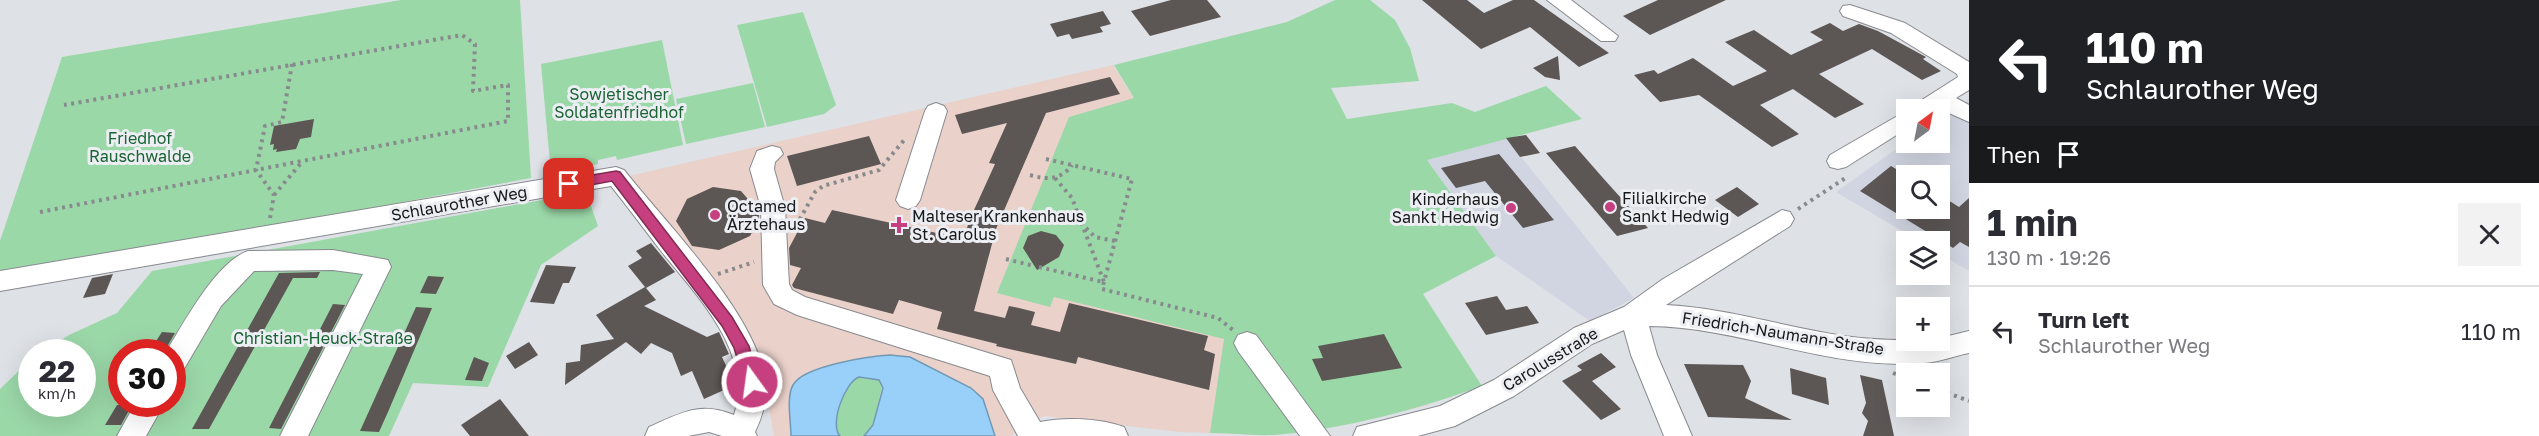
<!DOCTYPE html>
<html lang="en">
<head>
<meta charset="utf-8">
<style>
  :root { --surface:#fff; --page:#f2f2f3; --text:#2b2b33; --muted:#7c7c81; --line:#e1e1e2 }
  body { margin:0; font-family:"Golos Text",sans-serif; background:var(--page); color:var(--text); height:100vh; display:flex; flex-direction:column; font-size:22px; white-space:nowrap }
  * { box-sizing:border-box; margin:0 }
  p { font-size:20px; color:var(--muted) }
  .icon { flex:none; width:33px; height:33px; fill:none; stroke:currentColor; stroke-width:2; stroke-linecap:round; stroke-linejoin:round }
  .map { position:relative; flex:1; overflow:hidden }
  .details { display:flex; flex-direction:column; background:var(--surface); width:570px }
  .details>* { flex:none }
  .top-card { background:#202124; color:#fff; overflow:hidden }
  .needle { width:39px; rotate:32deg }
  .buttons { position:absolute; left:1896px; top:99px; display:grid; gap:12px }
  .buttons a { display:grid; place-items:center; width:54px; height:54px; border-radius:0px; background:var(--surface); box-shadow:0 6px 24px #0002; font-size:30px }
  .speed { position:absolute; left:18px; top:339px; display:flex; gap:12px; font-size:30px; font-weight:700; text-align:center }
  .speed>* { display:grid; place-content:center; width:78px; height:78px; border-radius:50%; background:var(--surface); box-shadow:0 6px 24px #0002; line-height:1 }
  .speed small { font-size:15px; font-weight:400 }
  .speed .limit { border:9px solid #d22; background:#fff; color:#111 }
  .pin { position:absolute; display:grid; place-items:center; width:51px; height:51px; color:#fff; margin:-26px; border-radius:12px; box-shadow:0 3px 9px #0006 }
  .me { position:absolute; width:66px; margin:-33px; rotate:346deg; stroke-linejoin:round; filter:drop-shadow(0 0 4px #0008) }
  .turn { display:flex; align-items:center; gap:21px; height:126px; padding:0 18px; font-size:27px }
  .turn .icon { width:78px; height:78px; stroke-width:2.5 }
  .turn b { display:block; font-size:42px; line-height:51px }
  .then { display:flex; align-items:center; height:57px; padding:0 18px; background:#0003; gap:12px; font-size:22px }
  .round { display:grid; place-items:center; flex:none; width:63px; height:63px; border-radius:0px; background:var(--page) }
  .overview { display:flex; align-items:center; justify-content:space-between; height:102px; padding:0 18px }
  h1 { font-size:36px; font-weight:700; line-height:45px }
  ul { padding:0; list-style:none }
  li { display:flex; align-items:center; gap:18px; height:90px; padding:0 18px; border-top:2px solid var(--line) }
  li div { flex:1 }
  li b { display:block; font-size:22px }
  li em { font-style:normal }
  main { display:flex; flex:1; min-height:0 }
  .map>svg:first-child { display:block }
  .built { fill:#d0d5e1; fill-rule:evenodd }
  .medical { fill:#ead1ca }
  .green { fill:#9bd8a8; fill-rule:evenodd }
  .water { fill:#98d0f9; stroke:#7199b6; stroke-width:1.5 }
  .building { fill:#5c5655 }
  .lines { fill:none; stroke-linecap:round; stroke-linejoin:round }
  .minor-casing { stroke:#888a8f; stroke-width:2 }
  .path { stroke:#888b8e; stroke-width:4; stroke-dasharray:3 4.5; stroke-linecap:butt }
  .minor { fill:#fff; fill-rule:evenodd }
  .route { fill:#c6407f; stroke:#812a53; stroke-width:1.5 }
  .poi-dot { fill:#c6407f; stroke:#eceef3; stroke-width:2 }
  .labels { text-anchor:middle; stroke-width:6; stroke-linejoin:round; paint-order:stroke }
  .park-label { font-size:16px; fill:#1a6333; stroke:#eceef3 }
  .poi-label { font-size:16px; fill:#171819; stroke:#eceef3; text-anchor:start }
  .street-label { font-size:16px; fill:#171819; stroke:#eceef3 }
</style>
</head>
<body>
<main>
<div class="map">
<svg width="1969" height="436" viewBox="0 0 1969 436">
  <rect width="100%" height="100%" fill="#dee1e6"/>
  <path class="built" d="M1969 99V271L1940 254V242L1919 241 1836 192 1906 142H1940V119ZM1906 176H1940V208H1906Z
    M1506 138 1634 298 1590 321 1496 256 1427 160Z"/>
  <path class="medical" d="M1113 65 1134 99 1070 117 1429 405 1351 423 1274 435 1179 432 1044 416 1010 436H774L764 381 629 176Z"/>
  <path class="green" d="M401 0H520L531 178 0 277V241L62 57Z
    M1335 0H1370L1395 20 1410 48 1419 81 1331 88 1347 119 1452 103 1475 112 1546 86 1582 119 1427 160 1496 256 1423 294 1482 386C1416 410 1345 429 1274 435 1253 436 1231 433 1210 433L1224 339 1054 297 1050 307 997 293 1069 117 1134 98 1114 65 1287 22Z
    M803 12 836 105 824 114 767 127 737 25Z
    M662 40 683 145 617 160 616 156 598 160V164L551 174 541 64Z
    M753 83 765 127 686 144 676 99Z
    M586 192 598 226 541 265 488 387 413 383 389 436H0V389L31 359 32 404H82V352H42L69 335 117 313 152 271ZM122 352H172V404H122Z
    M859 377 879 380 883 383 873 425 864 436H840C829 424 845 382 859 377Z"/>
  <path class="water" d="M890 355 910 357 971 388 983 399 995 436H864L873 425 883 388 879 380 859 377C845 382 829 424 840 436H791C791 422 786 397 793 385 803 366 870 356 890 355Z"/>
  <path class="building" d="M1171 0H1207L1221 17 1150 36 1131 11Z
    M1422 0H1467L1484 13 1513 0H1534L1609 53 1579 67 1530 27 1481 49Z
    M1658 0H1726L1650 35 1623 16Z
    M1103 11 1111 24 1100 27 1103 32 1072 39 1069 34 1057 37 1050 24Z
    M1830 23 1843 31 1859 24 1878 31 1926 57 1923 59 1941 71 1922 80 1872 49 1819 74 1864 104 1835 118 1793 89 1760 105 1799 134 1772 147 1699 95 1660 102 1634 75 1654 70 1658 74 1693 58 1733 86 1767 71 1725 42 1754 30 1791 55 1823 40 1810 32Z
    M1558 56 1560 80 1545 77 1533 68Z
    M1110 77 1120 94 1046 113 996 229 974 311 1005 318 1009 306 1019 308 1035 312 1031 325 1060 332 1069 303 1208 336 1204 350 1215 354 1209 390 1078 357 1076 364 996 346 997 344 937 329 942 312 899 300 893 314 794 288 792 285 801 268 790 265 789 248 805 218 825 223 832 210 964 239 969 221 995 164 989 163 1007 123 962 134 955 115Z
    M314 119 311 137 300 139 296 149 276 152 277 149 273 150 274 144 270 145 274 126Z
    M1526 135 1540 153 1520 157 1506 138Z
    M869 136 881 164 797 186 787 156Z
    M1575 146 1603 178 1648 228 1617 236 1546 153Z
    M1499 154 1554 220 1523 228 1485 181 1456 188 1441 168Z
    M1891 166 1906 175V208H1940V195L1959 207 1969 198V247L1960 242 1953 248 1860 191Z
    M713 187 741 191 759 212V220L750 236 719 250 692 246 676 221 687 199Z
    M1737 187 1759 204 1738 217 1715 200Z
    M1041 231 1056 235 1064 245 1059 257 1037 270 1023 248 1028 236Z
    M651 243 675 272 646 288 656 300 644 306 707 337 719 332 729 354 722 357 735 385 704 399 692 371 681 376 672 353 651 343 641 354 626 342 565 385 566 363 580 361 581 345 614 339 596 315 645 287 628 266 642 258 636 251Z
    M546 265 576 267 569 283H563L554 304 530 302Z
    M320 272 317 278H293L209 429H192L279 273Z
    M113 274 105 294 83 298 92 278Z
    M428 276 444 277 436 294 420 293Z
    M1497 296 1506 310 1527 306 1539 323 1486 335 1465 303Z
    M333 304 345 305 281 429 269 428Z
    M416 307 432 308 388 412 379 432 360 431Z
    M162 332 175 333 164 352H149Z
    M1384 334 1402 368 1322 381 1312 359 1323 358 1318 346Z
    M529 342 538 355 515 369 506 356Z
    M1601 353 1616 367 1592 381 1621 409 1601 420 1562 381 1582 370 1577 366Z
    M474 357 489 363 482 381 465 380Z
    M1684 364 1743 365 1751 381 1745 398 1792 420 1708 417Z
    M1790 368 1826 378 1829 405 1792 394Z
    M1860 375 1882 380 1894 436H1863L1868 421 1862 413 1866 403Z
    M500 399 529 436H470L461 425Z
    M117 405H132L121 425H105Z"/>
  <g class="lines">
    <g class="minor-casing">
      <path id="minor" d="M1547 0H1571L1618 36 1615 41H1601Z
        M1850 5 1905 23 1969 62V90L1956 98 1969 105V122L1940 109 1911 110 1914 105 1958 77 1957 74 1891 33 1843 16 1840 11 1843 6Z
        M936 103 944 106 947 111 920 200 916 206 908 209 900 206 896 200 925 111 928 106Z
        M1906 111V129L1846 167 1838 169 1830 167 1827 161 1830 155Z
        M772 146 780 148 783 154 775 162 774 169 785 208 789 284 792 290 805 297 1011 360 1020 388 1040 422C1065 417 1099 418 1124 427L1128 436H1018L993 390 990 376 797 315 774 304 763 285 761 208 750 169 757 151Z
        M616 167 624 170 637 186C677 234 756 318 765 379 768 398 763 415 755 432L757 436H722L709 432 688 436H645L649 427C681 413 699 401 734 415 754 352 696 295 661 251 644 229 628 207 611 186L0 291V271Z
        M1782 210 1790 212 1794 219 1790 226 1666 305C1729 308 1790 329 1852 337 1881 341 1910 340 1940 340V338L1969 331V353C1954 356 1939 362 1924 363 1831 371 1742 327 1649 326L1657 355 1692 436H1664L1631 355 1624 330 1592 344 1514 396 1455 426 1418 436H1353L1357 427 1440 406 1494 380 1574 328 1624 307 1663 279Z
        M333 250 388 260 391 267 308 436H280L363 274 333 270 254 271 221 306 181 374 172 377V352H166C183 324 216 262 248 251Z
        M1247 332 1256 335 1330 436H1300L1238 351 1234 343 1238 335Z
        M135 404H164L146 436H117Z"/>
    </g>
    <path class="path" d="M1046 159 1132 179 1102 289 1218 318 1233 330
      M1030 175C1047 180 1061 180 1072 165
      M1055 178 1072 198 1104 282
      M274 195 302 162
      M1798 209 1847 177
      M40 212 508 121V85L473 91 475 44 462 35 64 105
      M270 218 274 195 256 170 265 126 282 122 292 64
      M796 226 815 192 823 186 879 170 905 139
      M1086 228 1095 237 1115 241
      M1006 259 1034 266
      M1039 267 1103 282
      M718 274 754 262
      M1893 373 1906 378
      M1940 390 1969 401"/>
    <use href="#minor" class="minor"/>
  </g>
  <path class="route" d="M616 171 620 172 732 317 749 346 759 382 757 387H746L734 348 722 326 612 181 569 189 562 184 569 179Z"/>
  <g class="poi-dot">
    <circle cx="1610" cy="207" r="6"/>
    <circle cx="1511" cy="208" r="6"/>
    <circle cx="715" cy="215" r="6"/>
    <path d="M896 216h6v6h6v6h-6v6h-6v-6h-6v-6h6z"/>
  </g>
  <g class="labels">
    <g class="park-label">
      <text x="619" y="100">Sowjetischer<tspan x="619" dy="18">Soldatenfriedhof</tspan></text>
      <text x="140" y="144">Friedhof<tspan x="140" dy="18">Rauschwalde</tspan></text>
      <text x="323" y="344">Christian-Heuck-Straße</text>
    </g>
    <g class="poi-label">
      <text x="1622" y="204">Filialkirche<tspan x="1622" dy="18">Sankt Hedwig</tspan></text>
      <text x="1499" y="205" text-anchor="end">Kinderhaus<tspan x="1499" dy="18">Sankt Hedwig</tspan></text>
      <text x="727" y="212">Octamed<tspan x="727" dy="18">Ärztehaus</tspan></text>
      <text x="912" y="222">Malteser Krankenhaus<tspan x="912" dy="18">St. Carolus</tspan></text>
    </g>
    <g class="street-label">
      <text transform="translate(459 203) rotate(-10)" y="6">Schlaurother Weg</text>
      <text transform="translate(1783 333) rotate(9)" y="6">Friedrich-Naumann-Straße</text>
      <text transform="translate(1550 359) rotate(-31)" y="6">Carolusstraße</text>
    </g>
  </g>
</svg>
<div class="buttons">
<a><svg class="needle" viewBox="-14 -14 28 28"><path d="M0-13l5 13h-10z" fill="#e53935"/><path d="M0 13l5-13h-10z" fill="#7c7c81"/></svg></a>
<a><svg class="icon" aria-label="search" viewBox="0 0 24 24"><circle cx="10" cy="10" r="6"/><path d="M15 15l6 6"/></svg></a>
<a><svg class="icon" aria-label="layers" viewBox="0 0 24 24"><path d="M12 4l9 5-9 5-9-5zM3 14l9 5 9-5"/></svg></a>
<a>+</a>
<a>−</a>
</div>
<div class="speed"><div>22<small>km/h</small></div><div class="limit">30</div></div>
<div class="pin" style="left:569px;top:184px;background:#d93025"><svg class="icon" aria-label="arrive" viewBox="0 0 24 24"><path d="M6 21V4h12l-3 4 3 4H6"/></svg></div>
<svg class="me" style="left:752px;top:382px" viewBox="-20 -20 40 40"><circle r="17" fill="#c6407f" stroke="#fff" stroke-width="3"/><path d="M0-11L8 9 0 5-8 9z" fill="#fff"/></svg>
</div>
<section class="details">
<div class="top-card">
<div class="turn"><svg class="icon" aria-label="left" viewBox="0 0 24 24"><path d="M17 20v-9H6M10 6l-5 5 5 5"/></svg><div><b>110 m</b>Schlaurother Weg</div></div>
<div class="then">Then<svg class="icon" aria-label="arrive" viewBox="0 0 24 24"><path d="M6 21V4h12l-3 4 3 4H6"/></svg></div>
</div>
<div class="overview"><div><h1>1 min</h1><p>130 m · 19:26</p></div><a class="round"><svg class="icon" aria-label="close" viewBox="0 0 24 24"><path d="M6 6l12 12M18 6L6 18"/></svg></a></div>
<ul>
<li><svg class="icon" aria-label="left" viewBox="0 0 24 24"><path d="M17 20v-9H6M10 6l-5 5 5 5"/></svg><div><b>Turn left</b><p>Schlaurother Weg</p></div><em>110 m</em></li>
</ul>
</section>
</main>
</body>
</html>
